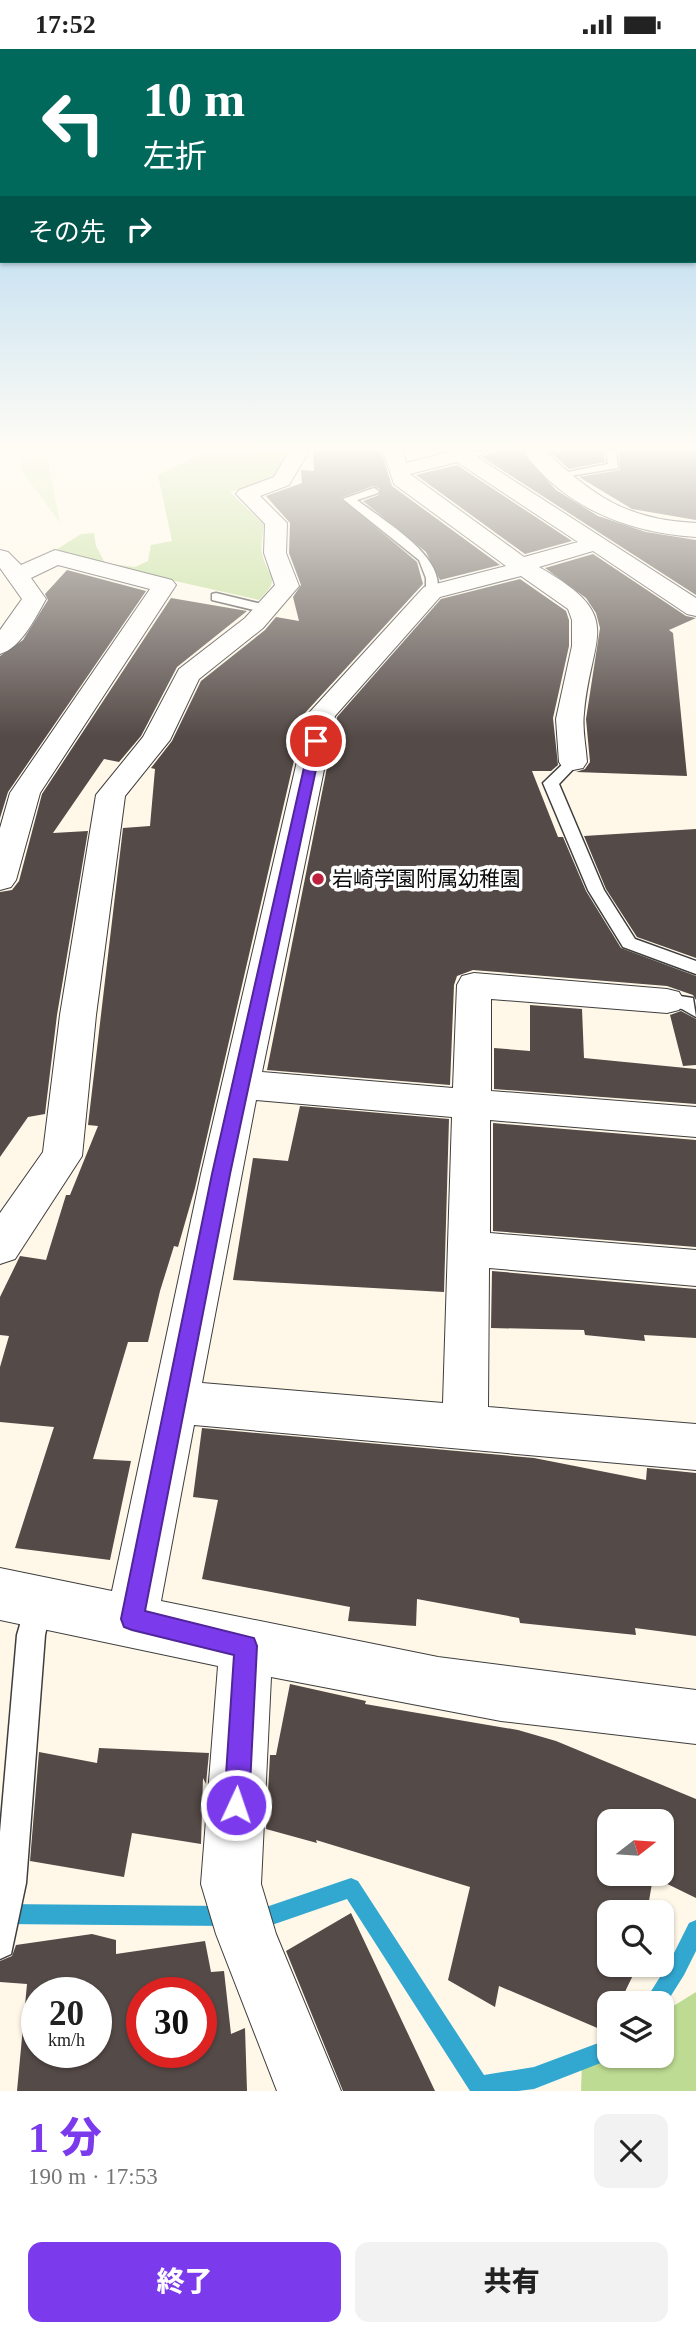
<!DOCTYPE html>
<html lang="ja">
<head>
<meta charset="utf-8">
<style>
  :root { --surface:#fff; --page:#f2f2f2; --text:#222; --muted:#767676; --accent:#7c3aed }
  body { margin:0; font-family:"Times New Roman","Noto Sans JP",serif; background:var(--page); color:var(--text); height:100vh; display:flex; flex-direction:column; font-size:26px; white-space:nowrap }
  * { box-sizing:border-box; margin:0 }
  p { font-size:23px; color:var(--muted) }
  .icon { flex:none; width:38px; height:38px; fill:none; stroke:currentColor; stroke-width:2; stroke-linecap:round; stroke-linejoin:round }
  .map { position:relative; height:2042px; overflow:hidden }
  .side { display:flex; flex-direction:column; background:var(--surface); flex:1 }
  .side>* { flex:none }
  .banner { position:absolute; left:0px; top:0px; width:696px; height:214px; box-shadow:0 2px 5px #0004; background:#00695c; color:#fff; overflow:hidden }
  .needle { width:46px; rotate:73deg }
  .fabs { position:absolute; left:597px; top:1760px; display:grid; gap:14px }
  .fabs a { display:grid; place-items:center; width:77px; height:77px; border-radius:14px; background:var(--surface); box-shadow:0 2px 5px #0004; font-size:35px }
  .speed { position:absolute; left:21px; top:1928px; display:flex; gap:14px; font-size:35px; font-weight:700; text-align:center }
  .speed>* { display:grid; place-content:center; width:91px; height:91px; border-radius:50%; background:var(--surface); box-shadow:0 2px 5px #0004; line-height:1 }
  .speed small { font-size:18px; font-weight:400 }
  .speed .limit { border:10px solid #d22; background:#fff; color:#111 }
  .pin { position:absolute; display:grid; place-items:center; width:60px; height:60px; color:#fff; margin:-30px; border:4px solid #fff; border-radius:50%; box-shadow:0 2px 7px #0007 }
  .me { position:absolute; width:77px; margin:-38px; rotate:3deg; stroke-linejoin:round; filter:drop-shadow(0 0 5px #0008) }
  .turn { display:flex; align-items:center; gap:24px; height:147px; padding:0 28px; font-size:32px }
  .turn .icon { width:91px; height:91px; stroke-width:2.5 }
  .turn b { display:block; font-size:49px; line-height:60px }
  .then { display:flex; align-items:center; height:66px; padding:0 28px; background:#0003; gap:14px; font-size:26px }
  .round { display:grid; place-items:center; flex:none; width:74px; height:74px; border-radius:14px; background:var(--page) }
  .overview { display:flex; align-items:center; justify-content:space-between; height:119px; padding:0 28px }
  h1 { font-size:42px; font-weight:800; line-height:52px; color:var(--accent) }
  .primary-button { display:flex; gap:14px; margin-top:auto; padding:14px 28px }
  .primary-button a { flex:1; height:80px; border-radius:14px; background:var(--accent); color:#fff; font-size:28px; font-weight:800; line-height:80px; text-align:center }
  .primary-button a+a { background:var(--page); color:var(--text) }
  .status { display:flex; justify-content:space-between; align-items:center; height:49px; padding:0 35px; background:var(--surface); direction:ltr }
  .status svg { height:19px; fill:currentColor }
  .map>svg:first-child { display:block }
  .green { fill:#d7e9b3 }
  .forest { fill:#bddb92 }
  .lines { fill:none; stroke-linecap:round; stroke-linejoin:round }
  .stream { fill:#32a7d0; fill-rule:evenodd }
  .building { fill:#544a47; fill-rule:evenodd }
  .service-casing { stroke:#3e3e3e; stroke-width:3 }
  .minor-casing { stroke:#3e3e3e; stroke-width:2 }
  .service { fill:#fff; fill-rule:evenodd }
  .minor { fill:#fff; fill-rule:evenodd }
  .route { fill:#7c3aed; stroke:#51269a; stroke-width:2 }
  .poi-dot { fill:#be213e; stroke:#fff; stroke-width:2.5 }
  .labels { text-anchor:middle; stroke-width:7; stroke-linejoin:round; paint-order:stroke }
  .poi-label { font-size:21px; fill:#0b0b0b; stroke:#fff; text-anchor:start }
</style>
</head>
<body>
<div class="status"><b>17:52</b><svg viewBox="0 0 49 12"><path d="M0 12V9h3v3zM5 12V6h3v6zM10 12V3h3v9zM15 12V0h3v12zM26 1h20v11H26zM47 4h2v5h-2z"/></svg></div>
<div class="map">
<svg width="696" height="2042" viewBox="0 0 696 2042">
  <rect width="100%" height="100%" fill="#fff8e9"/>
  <path class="green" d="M21 402H62L48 411 60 474 20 419Z"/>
  <path class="forest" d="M208 402H286L275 430 230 443 264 476C263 485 260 496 262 505 268 530 283 527 259 551L51 504 81 485 94 484 96 497 105 514 135 518 148 512 151 496 172 492 158 426Z
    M696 1943V2042H581L582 2012 609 1995V2007H662V1964Z"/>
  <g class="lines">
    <path class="stream" d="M351 1829 358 1832 484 2026 534 2018 609 1990V2007L616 2008 534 2040 518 2042H470L347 1850 269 1877H256L249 1874 246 1867 249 1860 256 1857H269Z
      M0 1855 227 1857 234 1860 237 1867 234 1874 227 1877 0 1875Z
      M696 1871V1902L684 1926 662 1961V1955H643L670 1912 689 1874Z"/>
  </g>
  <path class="building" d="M313 402H381L392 437 500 516 440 531 426 503 363 452 379 446 380 440 373 437 341 449 417 513 423 535 305 664 195 1139 178 1198 174 1197 160 1242 148 1293H128L93 1410 131 1412 110 1511 15 1499 54 1378 0 1373V1318L9 1287 0 1286V1248L20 1207 46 1211 66 1146H70L98 1077 88 1076 123 779 150 777 155 720 151 719 172 692 201 632 265 581 276 568 299 572 293 548 301 536 289 504 290 474 266 447 302 434 301 421 314 422Z
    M498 402H521L556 441 598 467 646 483 696 491V546L482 408Z
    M549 402H603L605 413 569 420Z
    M619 402H696V471L632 460 579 428 620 421Z
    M457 416 572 492 525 505 416 426Z
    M593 505 686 567 696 569 669 581 673 584 687 727 576 723 585 720 590 713 586 670 600 579 596 564 586 549 545 519Z
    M67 521 146 542 8 743 0 769V607L23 591 48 551 45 545Z
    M520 530 566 562 569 571V597L553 669 558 716 551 722H532L558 788H563L586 842 621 899 696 927V951L693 946 667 937 473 921 457 927 454 936 450 1036 267 1021 337 668 441 550Z
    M171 549 247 562 177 618 141 687 119 713 104 710 53 784 88 782 57 966 45 1065 28 1068 0 1108V843L12 841 19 832 42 745Z
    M696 780V909L637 888 606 840 584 787Z
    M530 956 582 960 584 1009 696 1020V1055L494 1040V999L530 1002Z
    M681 962 696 970V1016L683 1017 670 966Z
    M300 1057 449 1070 444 1243 233 1231 253 1109 288 1112Z
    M493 1074 696 1091V1198L493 1182Z
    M492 1222 696 1240V1289L644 1286 645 1292 585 1286 584 1281 491 1279Z
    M202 1379 534 1409 646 1431 647 1419 696 1424V1587L635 1579 636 1586 520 1574 519 1569 417 1550 416 1577 348 1572 350 1558 202 1530 218 1451 193 1448Z
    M290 1635 366 1652 365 1655 518 1681 556 1692 696 1750V1849L653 1828 647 1864H609V1916H638L619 1955H609V1984L499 1937 495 1958 448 1931 470 1838 316 1791 317 1794 266 1780 270 1706H276ZM609 1773H662V1825H609Z
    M99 1699 209 1704 206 1735 203 1729 201 1795 132 1784 124 1828 30 1812 39 1703 97 1714Z
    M351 1864 435 2042H343L286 1902Z
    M92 1885 116 1891V1905L205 1892 211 1923 224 1922 231 1985 245 1979 247 2042H17L27 1935 0 1933V1912L12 1907 16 1896ZM37 1944H96V2004H37ZM142 1944H201V2004H142Z"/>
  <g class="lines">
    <g class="service-casing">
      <path id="service" d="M606 402H616L618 419 558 429 553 426 608 415Z
        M374 439 379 442 378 444 357 451C382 471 450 509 436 546L426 543V529L419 511 343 450Z
        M216 544 270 557 272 560 266 564 212 551V545Z
        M573 709 580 713 559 735 604 841 635 890 696 912V925L623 898 588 841 543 734 568 710Z
        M667 945 693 949 696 968 682 960 661 957 658 952Z
        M39 1542 49 1545 52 1555 45 1586 26 1834 11 1905 0 1910V1783L17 1586 29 1545Z"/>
    </g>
    <g class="minor-casing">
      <path id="minor" d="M289 402H309L289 436 260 447 287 474 286 504 299 537 263 579 199 630 170 691 125 747 96 966 82 1107 15 1210 0 1215V1164L43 1103 60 966 96 746 143 688 179 620 245 569 275 536 264 504 265 475 236 445 239 441 274 428Z
        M383 402H403L406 414 453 402H488L477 408 696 549V567L687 565 593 502 539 518C627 568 591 584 584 664 582 680 586 697 587 713L583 719 573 721 563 719 559 713 556 670 572 597V571L568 560 521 527 440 548 335 667 262 1023 453 1039 457 936 462 927 474 924 667 940 679 943 684 952 679 961 667 964 491 950V1042L696 1058V1088L490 1071V1184L696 1201V1237L489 1219 488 1358 696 1375V1421L194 1376 161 1552 438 1608 696 1641V1695L501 1672 271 1628 261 1835 276 1885 341 2042H277L216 1885 201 1835 218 1617 0 1571V1519L112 1542 201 1125 308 665 424 538 506 517 394 435ZM457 413 578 493 524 508 410 425ZM256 1051 452 1068 443 1354 202 1334Z
        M523 402H545C594 448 628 471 696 474V488C629 484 564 459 523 402Z
        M0 501 8 503 21 516 55 501 172 531 176 536 40 744 16 831 11 838 0 841V779L10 744 150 540 58 516 31 529 46 550C36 568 21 599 0 605V581L22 550 0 519Z"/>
    </g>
    <use href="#service" class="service"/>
    <use href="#minor" class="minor"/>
  </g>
  <linearGradient id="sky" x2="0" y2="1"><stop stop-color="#90c8ee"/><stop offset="0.58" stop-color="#fffcf5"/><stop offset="1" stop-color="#fffcf5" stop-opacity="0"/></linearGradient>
  <rect width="696" height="688" fill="url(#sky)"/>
  <path class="route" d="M316 688 322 692 230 1125 145 1562 254 1589 257 1597 249 1756 245 1764 236 1768 228 1764 224 1756 234 1606 132 1581 124 1578 121 1570 212 1125 310 692Z"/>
  <circle class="poi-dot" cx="318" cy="830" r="7"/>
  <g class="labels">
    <g class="poi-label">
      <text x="332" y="837">岩崎学園附属幼稚園</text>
    </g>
  </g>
</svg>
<div class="fabs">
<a><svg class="needle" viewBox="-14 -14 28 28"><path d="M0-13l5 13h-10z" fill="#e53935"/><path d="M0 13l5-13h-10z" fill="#767676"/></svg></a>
<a><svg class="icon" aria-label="search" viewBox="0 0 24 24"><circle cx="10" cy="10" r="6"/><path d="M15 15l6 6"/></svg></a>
<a><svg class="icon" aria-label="layers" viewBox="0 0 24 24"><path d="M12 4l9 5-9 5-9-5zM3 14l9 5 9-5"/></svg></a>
</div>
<div class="speed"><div>20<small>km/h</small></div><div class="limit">30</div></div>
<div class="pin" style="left:316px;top:692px;background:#d93025"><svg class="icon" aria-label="arrive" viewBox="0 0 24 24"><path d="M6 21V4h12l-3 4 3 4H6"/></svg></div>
<svg class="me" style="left:236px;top:1756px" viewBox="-20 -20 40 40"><circle r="17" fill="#7c3aed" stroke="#fff" stroke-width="3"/><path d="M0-11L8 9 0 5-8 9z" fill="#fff"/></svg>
<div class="banner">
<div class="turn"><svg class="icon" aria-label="left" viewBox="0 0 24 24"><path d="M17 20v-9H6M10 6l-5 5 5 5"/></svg><div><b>10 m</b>左折</div></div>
<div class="then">その先<svg class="icon" aria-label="right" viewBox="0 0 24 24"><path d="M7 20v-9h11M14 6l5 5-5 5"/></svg></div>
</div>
</div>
<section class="side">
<div class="overview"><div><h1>1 分</h1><p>190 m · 17:53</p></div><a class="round"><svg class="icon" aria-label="close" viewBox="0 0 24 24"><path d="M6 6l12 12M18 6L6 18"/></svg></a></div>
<div class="primary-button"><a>終了</a><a>共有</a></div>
</section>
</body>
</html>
